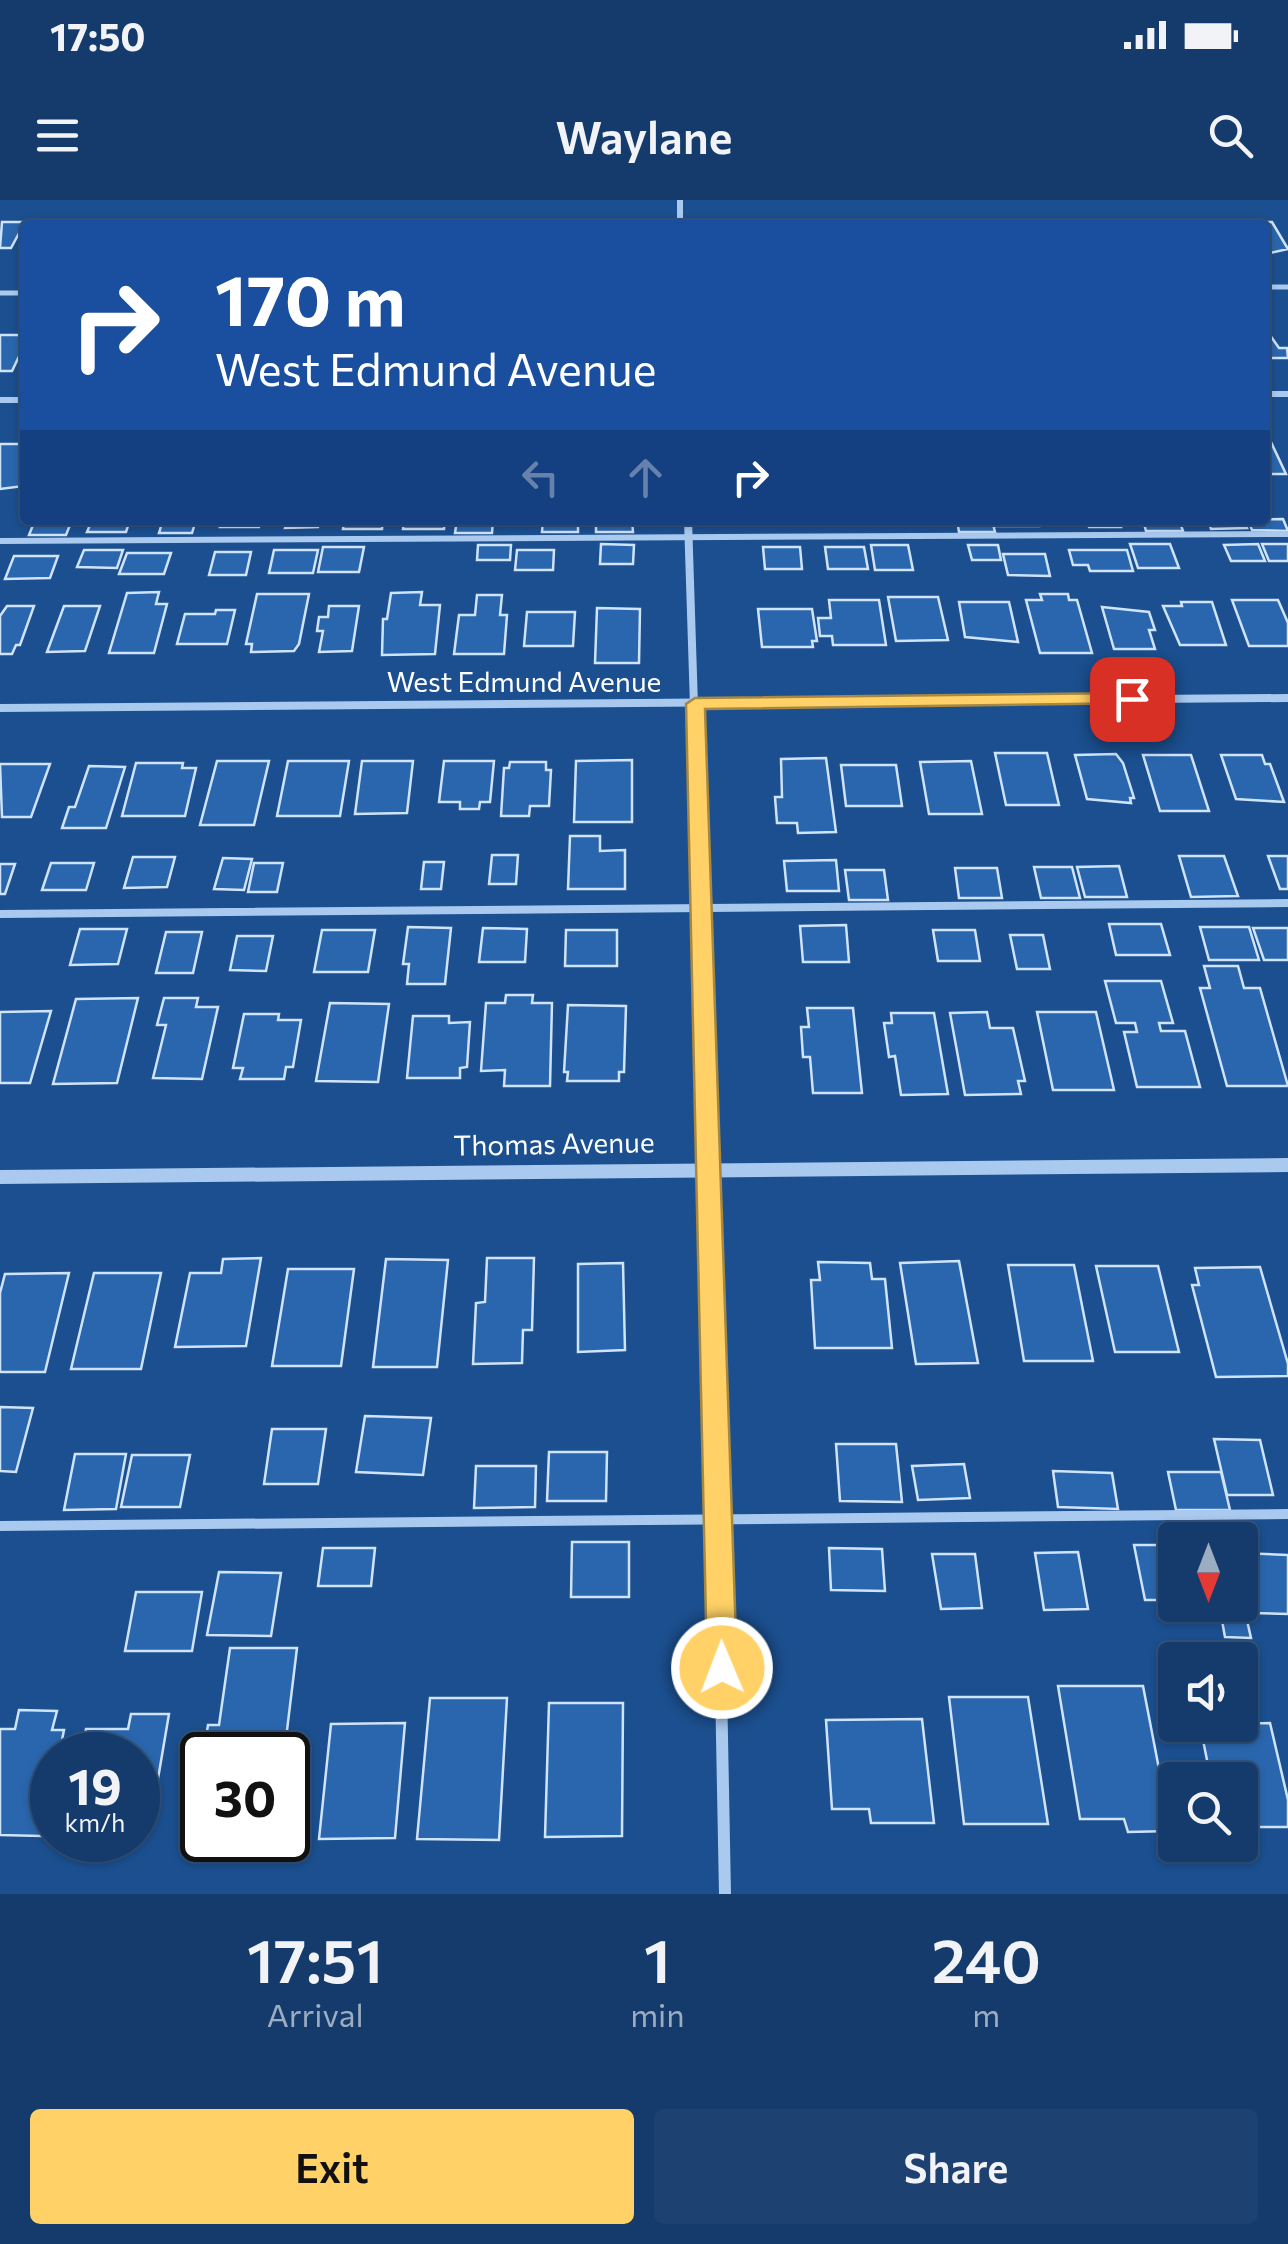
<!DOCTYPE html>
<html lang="en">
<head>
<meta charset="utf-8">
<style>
  :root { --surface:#143b6b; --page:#1d4271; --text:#f1f3f6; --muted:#9dadc1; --line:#33557e; --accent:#ffd166 }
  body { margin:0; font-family:Commissioner,sans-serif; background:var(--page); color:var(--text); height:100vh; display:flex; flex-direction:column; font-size:38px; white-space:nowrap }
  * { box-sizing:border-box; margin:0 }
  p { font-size:32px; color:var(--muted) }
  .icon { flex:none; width:55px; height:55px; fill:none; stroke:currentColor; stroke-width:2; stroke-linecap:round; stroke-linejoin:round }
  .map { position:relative; height:1694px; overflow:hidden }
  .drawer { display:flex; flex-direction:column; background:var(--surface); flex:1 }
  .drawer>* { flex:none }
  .guide { position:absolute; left:20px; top:20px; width:1250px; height:305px; border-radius:10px; box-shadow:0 2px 8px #0004,0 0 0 2px var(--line); background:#1a4fa0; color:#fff; overflow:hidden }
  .needle { width:65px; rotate:180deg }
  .buttons { position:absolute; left:1158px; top:1322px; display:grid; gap:20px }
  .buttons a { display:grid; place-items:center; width:100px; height:100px; border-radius:10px; background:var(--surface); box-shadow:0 2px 8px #0004,0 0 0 2px var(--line); font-size:50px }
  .speed { position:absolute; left:30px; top:1532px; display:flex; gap:20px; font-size:50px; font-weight:700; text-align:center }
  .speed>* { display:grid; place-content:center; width:130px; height:130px; border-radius:50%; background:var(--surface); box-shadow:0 2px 8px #0004,0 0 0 2px var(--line); line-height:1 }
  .speed small { font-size:25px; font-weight:400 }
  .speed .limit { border:5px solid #111; border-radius:15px; background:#fff; color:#111 }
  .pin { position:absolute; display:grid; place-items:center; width:85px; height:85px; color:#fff; margin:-42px; border-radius:20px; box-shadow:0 5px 15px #0006 }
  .me { position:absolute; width:110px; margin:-55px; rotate:359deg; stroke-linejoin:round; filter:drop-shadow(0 0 8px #0008) }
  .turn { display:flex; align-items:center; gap:35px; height:210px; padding:0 30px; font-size:45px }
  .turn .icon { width:130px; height:130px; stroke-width:2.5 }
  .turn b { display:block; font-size:70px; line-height:85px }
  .lanes { display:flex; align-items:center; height:95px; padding:0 30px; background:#0003; justify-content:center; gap:50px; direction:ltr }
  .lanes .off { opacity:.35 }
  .eta { display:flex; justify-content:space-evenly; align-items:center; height:170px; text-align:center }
  .eta b { font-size:60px; font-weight:600; line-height:70px }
  .cta { display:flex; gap:20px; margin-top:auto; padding:20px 30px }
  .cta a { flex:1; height:115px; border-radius:10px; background:var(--accent); color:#111; font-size:40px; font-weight:600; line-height:115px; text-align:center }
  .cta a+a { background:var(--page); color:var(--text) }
  .status { display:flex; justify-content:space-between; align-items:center; height:70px; padding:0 50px; background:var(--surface); direction:ltr }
  .status svg { height:28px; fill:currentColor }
  header { display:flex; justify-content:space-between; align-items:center; height:130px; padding:0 30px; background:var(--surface); font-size:45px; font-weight:600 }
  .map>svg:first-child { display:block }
  .building { fill:#2a66ad; stroke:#cfe3fa; stroke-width:2.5 }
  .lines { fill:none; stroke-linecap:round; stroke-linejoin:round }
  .service-far3 { stroke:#a9c9ee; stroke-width:5 }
  .service-far2 { stroke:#a9c9ee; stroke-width:6 }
  .service-far1 { stroke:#a9c9ee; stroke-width:8 }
  .service { stroke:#a9c9ee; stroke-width:10 }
  .minor-far3 { stroke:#a9c9ee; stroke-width:6 }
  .minor-far2 { stroke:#a9c9ee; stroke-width:8 }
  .minor-far1 { stroke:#a9c9ee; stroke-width:10 }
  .minor { stroke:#a9c9ee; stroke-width:12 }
  .tertiary { fill:#a9c9ee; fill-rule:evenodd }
  .route { fill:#ffd166; stroke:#a68842; stroke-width:2.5 }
  .labels { text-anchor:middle; stroke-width:10; stroke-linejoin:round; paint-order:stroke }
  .street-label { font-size:28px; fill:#fff; stroke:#1b4f8f }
</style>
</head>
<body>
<div class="status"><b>17:50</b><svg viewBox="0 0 49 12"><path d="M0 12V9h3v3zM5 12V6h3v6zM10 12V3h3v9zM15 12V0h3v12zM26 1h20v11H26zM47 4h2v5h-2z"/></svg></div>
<header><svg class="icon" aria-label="menu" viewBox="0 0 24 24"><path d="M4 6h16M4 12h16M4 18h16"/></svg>Waylane<svg class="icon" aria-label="search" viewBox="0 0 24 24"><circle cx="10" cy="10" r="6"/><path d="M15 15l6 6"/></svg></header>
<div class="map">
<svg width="1288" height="1694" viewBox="0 0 1288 1694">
  <rect width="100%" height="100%" fill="#1b4f8f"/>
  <path class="building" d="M2 22H25L11 48H0Z
    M1239 22H1272L1288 49 1265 54V25H1241Z
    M1265 128 1279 148H1287L1288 158H1265Z
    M0 135H25V144L12 171H0Z
    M1265 240H1270L1286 274H1265Z
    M0 244H25L24 286 0 289Z
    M1283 319 1288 331 1252 330 1248 320Z
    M35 320H72L66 335H29Z
    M92 320H130L126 332H87Z
    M163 320H196L192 333H159Z
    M222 320H261L259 327H220Z
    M287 320H319L318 327 285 328Z
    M344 320H383L382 329H343Z
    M404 320H445L444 329H403Z
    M457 320H493L492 333H455Z
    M543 320H578V332H542Z
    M596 320H632L633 332H596Z
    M957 320H992L995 332H959Z
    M995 320H1038L1039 326H996Z
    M1087 320H1119L1121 327H1089Z
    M1143 320H1179L1183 331H1146Z
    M1208 320H1244L1247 328 1211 329Z
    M601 344 634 345 633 364H600Z
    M1130 344H1170L1179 368H1138Z
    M1258 344 1265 361H1231L1224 345Z
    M1262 344H1288V361H1269Z
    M478 345H511L510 360H477Z
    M871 345H908L913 370H875Z
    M968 345H998L1001 360H972Z
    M323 347H364L359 372H318Z
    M763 347H800L802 369H765Z
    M825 347H864L868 369H828Z
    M84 350H123L117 368 77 367Z
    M274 350H318L313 373H269Z
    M517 350H554L553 370H515Z
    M1069 350H1127L1133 371H1090L1088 365H1073Z
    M215 352H251L246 375H209Z
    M127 353H171L164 374H119Z
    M1003 354H1045L1050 376 1008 375Z
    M14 356H58L50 378 5 379Z
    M159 392 156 404H167L154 453H109L127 393Z
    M422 392 420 405H440L435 454 382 455 383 419H387L391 393Z
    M257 394H309L299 444 294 451 251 452 252 444H246Z
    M1040 394H1068L1069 400H1077L1092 453H1040L1026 400H1042Z
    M477 395H502L500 415H507L504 454H454L459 415H475Z
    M888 397H938L948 440 896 441Z
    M829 400H879L886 445H833L832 436H820L818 418H831Z
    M1232 400H1278L1288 423V446H1249Z
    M959 402H1009L1018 442 965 437Z
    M1181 402H1212L1226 445H1180L1163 406H1182Z
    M7 406H34L20 445H16L12 454H0V416Z
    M64 406H100L85 451 47 452Z
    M329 406H359L352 451 319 452 323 431H317L319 417H328Z
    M1102 407 1149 412 1155 430H1149L1155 449H1114Z
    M597 408 640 409 639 463H595Z
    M758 409H812L817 441H812L813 447H762Z
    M216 410H235L227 444H177L185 414H215Z
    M527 412H575L573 446H524Z
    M995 553H1047L1059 605H1006Z
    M1116 554 1123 563 1134 598H1130L1131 603 1087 599 1075 555Z
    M1143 555H1191L1209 611H1160Z
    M1221 555H1262L1265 564H1270L1284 602 1236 599Z
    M826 558 836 632 798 633 797 623H777L775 597H782L781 559Z
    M632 560V622H574L576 561Z
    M217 561H269L254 625H200Z
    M288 561H349L340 616H277Z
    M362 561H413L407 613 355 614Z
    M444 561H494L490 602H480L479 609H460V602H439Z
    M971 561 982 614H929L920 562Z
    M510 562H546V570H551L549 606H530L529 616H501L504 568H509Z
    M136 563H183L182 568H196L185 616H122Z
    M0 564H50L31 617H2Z
    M841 565H896L902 606H846Z
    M89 566 125 567 106 628H62L69 607H75Z
    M570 636H600V651L625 650V689H568Z
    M492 655H518L516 684H489Z
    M1179 656H1224L1238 696 1191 697Z
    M1268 656H1288V689H1280Z
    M133 657H175L167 687 124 688Z
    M223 658 252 659 244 690 214 689Z
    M836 660 839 691H787L784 661Z
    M424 662H444L441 689H421Z
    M51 663H94L86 690H42Z
    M254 663H283L277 692H248Z
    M0 664H15L5 694H0Z
    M1119 666 1127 697H1085L1077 667Z
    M1034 667H1072L1080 698H1041Z
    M955 668H997L1002 698H959Z
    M845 670H884L888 700H849Z
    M1109 724H1161L1170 755H1116Z
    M846 725 849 762H803L800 726Z
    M408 727 451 728 445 784H407L409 764H403Z
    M1200 727H1249L1259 760H1209Z
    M483 728 527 729 525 762H479Z
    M1253 728H1288V760H1264Z
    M80 729H127L118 764 70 765Z
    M322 730H375L368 772H314Z
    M566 730H617V766H565Z
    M933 730H975L980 761H938Z
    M166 732H202L193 773H156Z
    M1010 735H1043L1050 769H1017Z
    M237 736H273L266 771 230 770Z
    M1204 766H1238L1244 788H1260L1288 886H1227L1200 788H1210Z
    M1105 781H1161L1173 823H1159L1161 831H1185L1200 887H1137L1124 832H1137L1135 823H1116Z
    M506 795H533L532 803H552L550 886H504L505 870 481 871 486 803H505Z
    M138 798 117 883 53 884 76 799Z
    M164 798H198L196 807H218L202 879 153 878 166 825H157Z
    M330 803 389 804 378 882 316 881Z
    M568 805 626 806 624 872H619V881H567L568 872H564Z
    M807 808H853L862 893H813L810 857H803L801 827H809Z
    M51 811 30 883H0V812Z
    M987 812 990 828H1013L1025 881H1018L1021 894 965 895 950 813Z
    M1037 812H1096L1114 890H1053Z
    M891 813H934L948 894 901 895 895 856 889 857 884 823H892Z
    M244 814H279L278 820H301L293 867H286L284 879H240L243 868H233Z
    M413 816H449V823L470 822 467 867 460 868V878H407Z
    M261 1058 246 1146 175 1147 190 1073H221L223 1059Z
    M487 1058H534L532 1130H523L522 1163 473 1164 476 1103 485 1102Z
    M386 1059 448 1060 437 1167H373Z
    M959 1061 978 1163 916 1164 900 1063Z
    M818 1062 870 1063 872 1079H885L892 1148H815L811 1080H820Z
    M623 1063 625 1150 578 1152V1064Z
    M1008 1065H1074L1093 1161H1024Z
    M1096 1066H1158L1179 1152H1115Z
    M1260 1067 1288 1164V1176L1216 1177 1192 1085H1199L1195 1068Z
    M288 1069H354L341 1166H272Z
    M69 1073 45 1172H0V1093L5 1074Z
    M94 1073H161L141 1169H71Z
    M0 1207 33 1208 16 1272 0 1271Z
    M365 1216 431 1218 423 1275 356 1272Z
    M272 1229H326L318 1284H264Z
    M1214 1239 1260 1240 1273 1295H1227Z
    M836 1244H896L902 1302 840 1301Z
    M549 1252H607L606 1301H547Z
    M75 1254H126L116 1309 64 1310Z
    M132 1255H190L180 1307H121Z
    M964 1264 970 1298 918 1300 912 1266Z
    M476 1266H536L535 1307 474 1308Z
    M1053 1271 1112 1273 1118 1309 1058 1307Z
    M1168 1272H1221L1230 1310H1176Z
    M572 1342H629V1397H571Z
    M1134 1345H1175V1400H1145Z
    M323 1348H375L371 1386H318Z
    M829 1348 882 1349 885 1391 831 1390Z
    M1078 1352 1088 1409 1044 1410 1035 1353Z
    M1240 1353 1288 1355V1414L1252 1413Z
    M932 1354H975L982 1408 941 1409Z
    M219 1372 281 1373 271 1436 207 1435Z
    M136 1392H202L192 1451H125Z
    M1221 1415 1246 1416 1251 1438 1225 1437Z
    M230 1448H297L284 1555H203L208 1525H219Z
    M1058 1486H1143L1171 1631 1128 1632 1124 1619H1080Z
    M949 1497H1028L1048 1624H964Z
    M430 1498H507L499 1640 417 1639Z
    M549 1503H623L622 1636 545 1637Z
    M19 1510 57 1511 52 1530H64L59 1555H52V1583L41 1636 0 1635V1529H15Z
    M131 1514H169L151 1620H138V1555H81L86 1529H128Z
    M922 1519 934 1623H871L869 1609H832L826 1520Z
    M405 1523 395 1638 319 1639 331 1524Z
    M1270 1523 1288 1600V1627H1240V1580H1211L1200 1525Z
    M202 1561V1640H217H191Z"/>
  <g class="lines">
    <path class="service-far3" d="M1265 87H1288
      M0 93H25"/>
    <path class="service-far2" d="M0 341 1288 334"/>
    <path class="service-far1" d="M0 714 1288 703"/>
    <path class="service" d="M0 1326 1288 1314"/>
    <path class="minor-far3" d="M680 0V25
      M1265 194H1288
      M0 200H25"/>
    <path class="minor-far2" d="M688 320 699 661
      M0 508 1288 498"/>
    <path class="minor-far1" d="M699 659 714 1121"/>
    <path class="minor" d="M714 1118 725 1694"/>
    <path class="tertiary" d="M1288 958V972L0 984V970Z"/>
  </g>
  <path class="route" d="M1132 493 1138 495V503L705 509 737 1468 732 1478 722 1483 711 1478 707 1468 686 504 695 498Z"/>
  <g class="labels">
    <g class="street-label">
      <text x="524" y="492">West Edmund Avenue</text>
      <text transform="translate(554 944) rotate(-1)" y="10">Thomas Avenue</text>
    </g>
  </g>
</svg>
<div class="buttons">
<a><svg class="needle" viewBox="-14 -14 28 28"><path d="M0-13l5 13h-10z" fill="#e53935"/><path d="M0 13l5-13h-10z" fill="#9dadc1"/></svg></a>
<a><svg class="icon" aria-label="sound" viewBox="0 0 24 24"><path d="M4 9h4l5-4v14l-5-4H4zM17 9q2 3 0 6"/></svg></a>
<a><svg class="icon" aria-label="search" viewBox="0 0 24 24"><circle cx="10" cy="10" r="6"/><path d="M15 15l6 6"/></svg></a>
</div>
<div class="speed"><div>19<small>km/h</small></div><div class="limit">30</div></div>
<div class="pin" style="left:1132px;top:499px;background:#d93025"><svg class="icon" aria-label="arrive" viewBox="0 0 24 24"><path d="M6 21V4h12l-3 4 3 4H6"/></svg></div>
<svg class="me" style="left:722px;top:1468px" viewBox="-20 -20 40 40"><circle r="17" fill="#ffd166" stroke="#fff" stroke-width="3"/><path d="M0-11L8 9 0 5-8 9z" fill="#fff"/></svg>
<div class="guide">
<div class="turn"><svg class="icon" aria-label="right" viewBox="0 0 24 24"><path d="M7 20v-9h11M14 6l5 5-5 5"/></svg><div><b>170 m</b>West Edmund Avenue</div></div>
<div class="lanes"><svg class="icon off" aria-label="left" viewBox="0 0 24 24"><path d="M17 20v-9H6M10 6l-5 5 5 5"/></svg><svg class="icon off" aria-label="ahead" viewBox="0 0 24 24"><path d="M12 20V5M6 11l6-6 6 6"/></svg><svg class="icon" aria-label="right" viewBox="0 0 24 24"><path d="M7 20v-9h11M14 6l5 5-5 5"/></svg></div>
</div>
</div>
<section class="drawer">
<div class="eta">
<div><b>17:51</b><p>Arrival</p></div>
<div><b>1</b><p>min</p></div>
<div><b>240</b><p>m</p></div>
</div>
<div class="cta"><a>Exit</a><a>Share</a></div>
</section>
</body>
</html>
